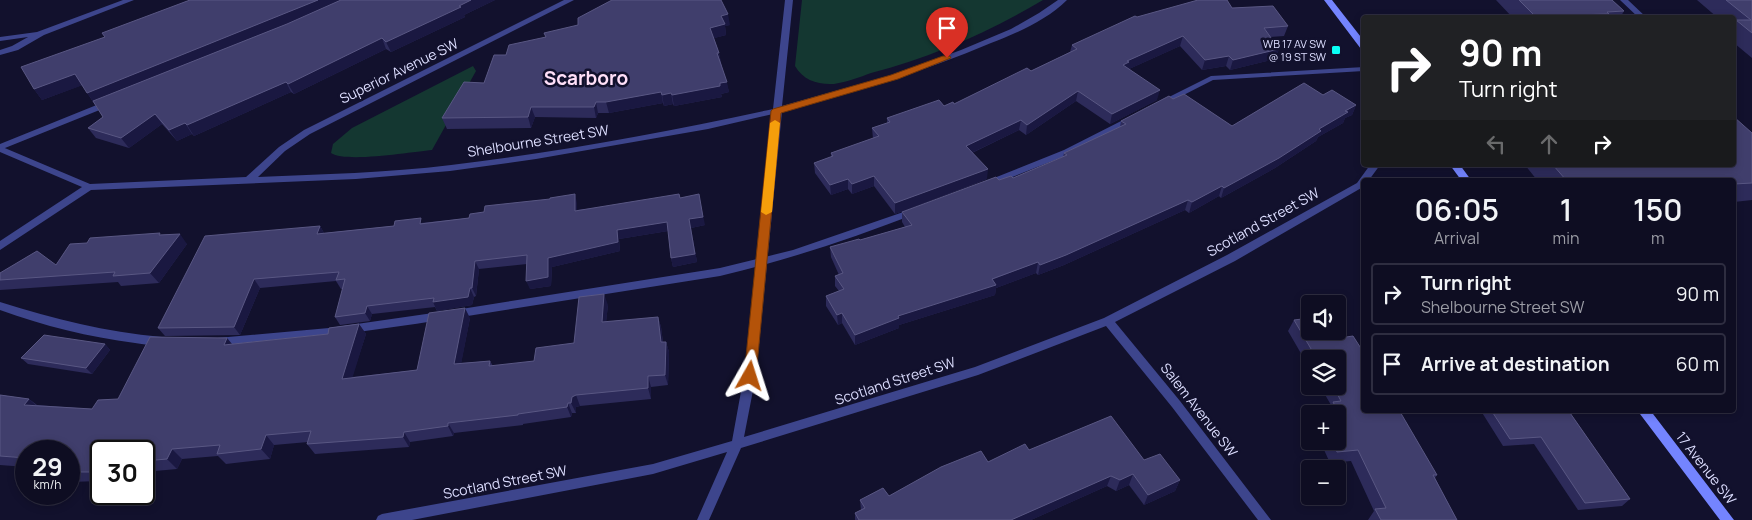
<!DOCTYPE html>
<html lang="en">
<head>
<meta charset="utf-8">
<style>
  :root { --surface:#0e0d22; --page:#17162a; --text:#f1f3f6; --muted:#9b9ca5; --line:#2e2d40 }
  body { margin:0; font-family:Manrope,sans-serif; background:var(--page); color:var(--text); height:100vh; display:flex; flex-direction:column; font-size:19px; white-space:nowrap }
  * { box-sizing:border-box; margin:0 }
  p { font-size:16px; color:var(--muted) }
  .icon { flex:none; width:28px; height:28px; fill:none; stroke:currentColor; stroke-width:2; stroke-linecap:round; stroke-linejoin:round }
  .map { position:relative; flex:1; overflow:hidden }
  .drawer { position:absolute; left:1361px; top:178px; width:375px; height:235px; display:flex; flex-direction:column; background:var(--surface); border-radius:5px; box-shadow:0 2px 8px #0003,0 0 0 1px var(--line) }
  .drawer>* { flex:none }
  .banner { position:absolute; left:1361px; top:15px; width:375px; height:152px; border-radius:5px; box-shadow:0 2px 8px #0003,0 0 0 1px var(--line); background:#202124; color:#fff; overflow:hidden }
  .tools { position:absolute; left:1301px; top:295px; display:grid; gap:10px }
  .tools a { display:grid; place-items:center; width:45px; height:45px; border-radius:5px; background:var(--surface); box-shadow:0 2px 8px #0003,0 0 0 1px var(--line); font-size:25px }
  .speed { position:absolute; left:15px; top:440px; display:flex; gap:10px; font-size:25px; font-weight:700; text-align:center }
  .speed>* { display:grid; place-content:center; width:65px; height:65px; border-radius:50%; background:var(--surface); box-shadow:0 2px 8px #0003,0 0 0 1px var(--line); line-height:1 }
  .speed small { font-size:12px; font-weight:400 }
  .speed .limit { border:2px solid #111; border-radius:8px; background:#fff; color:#111 }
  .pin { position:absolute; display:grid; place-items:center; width:42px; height:42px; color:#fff; margin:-51px -21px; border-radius:50% 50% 50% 0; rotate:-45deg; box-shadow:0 0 5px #0007 }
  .pin .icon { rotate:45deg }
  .me { position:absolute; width:55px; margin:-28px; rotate:6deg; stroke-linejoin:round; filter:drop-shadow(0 0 4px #0008) }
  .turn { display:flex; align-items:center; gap:18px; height:105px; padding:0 15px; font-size:22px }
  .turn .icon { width:65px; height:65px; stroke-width:2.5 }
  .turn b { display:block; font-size:35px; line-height:42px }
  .lanes { display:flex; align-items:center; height:48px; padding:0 15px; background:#0003; justify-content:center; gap:25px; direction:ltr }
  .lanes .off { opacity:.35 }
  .eta { display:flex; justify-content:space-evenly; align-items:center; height:85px; text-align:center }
  .eta b { font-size:30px; font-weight:600; line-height:35px }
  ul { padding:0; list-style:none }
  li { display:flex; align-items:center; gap:15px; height:62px; margin:0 10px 8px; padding:0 5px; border:2px solid var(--line); border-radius:5px }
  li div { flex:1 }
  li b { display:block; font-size:19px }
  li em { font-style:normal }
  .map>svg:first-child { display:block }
  .green { fill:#143731 }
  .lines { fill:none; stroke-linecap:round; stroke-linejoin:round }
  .lane { fill:#3d458c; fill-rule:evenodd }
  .street { fill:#3d458c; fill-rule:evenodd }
  .secondary { fill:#7484ff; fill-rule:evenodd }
  .wall { fill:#2d2b5a }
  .shaded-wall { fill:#1a1841 }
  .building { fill:#403e6c; stroke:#595783 }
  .route { fill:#b45309; stroke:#753606 }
  .slow { fill:#f59e0b }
  .poi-dot { fill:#09fff5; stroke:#12112d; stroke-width:2 }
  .labels { text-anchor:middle; stroke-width:5; stroke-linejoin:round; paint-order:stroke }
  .far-poi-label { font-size:11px; fill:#dddeff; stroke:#12112d; text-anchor:end }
  .street-label { font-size:14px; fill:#dddeff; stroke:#12112d }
  .district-label { font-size:19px; font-weight:bold; fill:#ffdff8; stroke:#12112d }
</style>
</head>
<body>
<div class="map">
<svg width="1752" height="520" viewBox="0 0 1752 520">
  <rect width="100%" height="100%" fill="#12112d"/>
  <path class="green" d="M802 0H1043C989 32 932 57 871 73 860 77 847 82 834 84 818 85 803 80 795 66Z
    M473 66 476 71 432 150C411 152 346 163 331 153L333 144 352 128Z"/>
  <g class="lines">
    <path class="lane" d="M1364 67V71L1213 80 1162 106H1156L1155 104 1211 76Z
      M109 100 113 103 112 105 0 150V144Z
      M1131 116 1135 119 1134 121 1070 154 990 186 987 187 982 184 984 182 1064 150Z
      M915 208 920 211 918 213C853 238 788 260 720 276L455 318 451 317 450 314 451 311 455 310 720 268 793 250Z
      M0 302C55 319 105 332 162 337L166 338 167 341 166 344C157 347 144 344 135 343 89 337 44 326 0 310Z
      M440 312 444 313 445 316 444 319 440 320C366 332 292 341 217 346L213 345 212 342 213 339 217 338 329 328Z"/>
    <path class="street" d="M123 0H134L44 35 18 50 0 55V50L12 46 28 37 0 41V37L37 32Z
      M564 0H574L310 134 285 151 258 177C322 174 387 173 451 165 559 152 667 132 773 109L785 0H793L782 106 892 75 961 50 1011 29 1039 13 1058 0H1067C1047 20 1017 33 991 43 923 72 853 92 782 112L756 375 744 437 975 367 1104 318 1227 255 1357 183 1370 165H1380L1369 180H1364L1363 187 1235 261 1115 322 1180 401 1271 520H1258L1172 407 1106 326 978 375 741 448 709 520H697L727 452 653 474 412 520H376L378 516 382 514 653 464 732 441 744 375 773 114 708 129 536 159 450 171 356 179 91 190 0 250V241L82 187 0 152V146L90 184 246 177 279 147 304 130Z
      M1620 0H1628L1647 18H1639Z"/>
    <path class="secondary" d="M1324 0H1332L1364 41V49H1361Z
      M1450 165H1460L1471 180H1461Z
      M1637 410H1650L1734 520H1720Z"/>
  </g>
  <path class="wall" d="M190 0H495L464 15 465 17 391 52 386 49 294 94 291 92 194 136 192 134 177 141 162 124 129 148 96 138 88 128 103 117 82 85 42 100 34 89 105 37Z
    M1496 0H1612L1624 11 1620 18H1513Z
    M1697 0H1752V58L1734 43V18H1718Z
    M1232 8 1288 26 1284 36 1270 37 1279 49 1275 59 1230 70 1226 66 1202 70 1180 46 1129 69 1157 100 1110 124 1076 101 1026 135 1019 130 972 153 987 179 972 185 895 214 874 186 852 194 848 189 831 195 815 173 814 163 831 157V153L873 139 872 128 887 123V118L954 104 1031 71 1070 52 1072 45 1137 17Z
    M730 25 725 26 726 35 714 38 719 53 721 63 729 92 721 94 722 97 674 106 673 104 664 106 663 103 609 113H598L596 118 535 117 531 128 447 129 442 118 484 83 506 55 546 37 544 33Z
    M1323 95 1356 105 1352 115 1345 118 1343 123 1318 137 1316 141 1275 168 1221 198 1219 196 1189 213 1185 210 1064 265 1038 275 1036 273 996 288 995 295 899 325V328L855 345 842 323 838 325 826 306V296L839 291 835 286V276L839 275 831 257 830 247 860 240 905 227 902 222V212L999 180 1013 178 1063 157 1064 153 1120 127 1121 121 1173 99 1232 126Z
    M1752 133V200L1734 202V180H1537L1525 165H1734Z
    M680 198 705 225 691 228 697 262 673 267 671 258 668 231 619 239 620 251 552 267 551 286 530 289 527 264 479 269 476 296 474 297 472 305 437 311 435 307 372 314 370 321 340 325 335 317 343 289H341L336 281 260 288 240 335 165 336 158 328 320 226 324 233 469 218 577 203V210Z
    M162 235 187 244 159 283 121 286 118 282 0 290V273L56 265 87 243Z
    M608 305 606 322 658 317 661 327 663 342H666L669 352 668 385 651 387V399L580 406 576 407V413H572L571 417 523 424V425L454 433 453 436 410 442 409 447 315 454 307 444 308 442 274 445 270 459 226 464 218 456 182 459 177 469 144 472V451H101V481L69 482V451H26V467L0 465V395L29 399 37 405 92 409 118 399 227 338 232 344 328 334 359 324 366 334 352 377 417 370 470 318 461 363 490 361 493 366 534 361 574 343Z
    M1294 320 1346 337 1437 475 1435 478 1457 520H1368L1374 511 1351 461 1330 463 1320 441H1338V414H1327L1326 413 1331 405 1320 386H1338V359H1310V369L1288 331Z
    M105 344 110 350 92 374 28 364 21 358Z
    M1482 410H1568L1630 499 1622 506 1578 510 1534 444 1503 446 1481 411Z
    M1029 450 1144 460 1180 480 1175 491 1144 505 1129 485 1116 491 1107 486 1031 520H855V513L861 510 860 500 889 496 988 462Z"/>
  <path class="shaded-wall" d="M318 0H348L95 104 87 93Z
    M471 0H495L464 15 465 17 391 52 386 42Z
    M728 14 730 25 725 26 726 35 711 39 710 28 721 16Z
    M1183 36 1180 46 1127 70 1123 65 1127 61Z
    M382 38 386 49 294 94 288 84Z
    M1279 49 1275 59 1230 70 1233 60Z
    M717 53H719L721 63Z
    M1229 56 1226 66 1202 70 1205 60Z
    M75 74 83 85 42 100 34 89Z
    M286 82 291 92 194 136 187 125Z
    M727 82 729 92 721 94 722 97 674 106 672 95Z
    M1160 90 1157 100 1110 124 1112 114Z
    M1078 91 1076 101 1026 135 1027 125Z
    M661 92 663 103 609 113 606 102Z
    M671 93 673 104 664 106 662 95Z
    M596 102 598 113 596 118 594 107Z
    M1356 105 1352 115 1345 118 1343 123 1318 137 1316 141 1275 168 1221 198 1224 188Z
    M531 107 535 117 531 128 528 117Z
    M155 114 162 124 129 148 121 138Z
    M1021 120 1019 130 965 156 966 146Z
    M185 123 192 134 177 141 169 130Z
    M988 169 987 179 895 214V203Z
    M874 176V186L852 194V184Z
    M848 179V189L831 195 830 185Z
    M1222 186 1219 196 1189 213 1192 202Z
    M575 194 577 203V219L575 211Z
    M699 194 705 225 691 228 697 262 673 267 671 258 689 219Z
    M1188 200 1185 210 1064 265 1038 275 1040 265Z
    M667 222 668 231 619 239 620 251 552 267 551 286 530 289 526 281 548 258 617 230Z
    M320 226 325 235 317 234Z
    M180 234 187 244 159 283 150 273Z
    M475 261 479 269 476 296 472 288Z
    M1038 262 1036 273 996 288 995 295 899 325V328L855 345V335L898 316Z
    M254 279 260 288 240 335 234 327Z
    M470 288 474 297 472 305 437 311 433 302Z
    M604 294 608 305 605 332 602 322Z
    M367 306 372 314 370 321 365 313Z
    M465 308 470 318 459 375 454 364Z
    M842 313V323L838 325 837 315Z
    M658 317 661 327 664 353 661 342Z
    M359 324 366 334 349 389 342 379Z
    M227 338 235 348 224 345Z
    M666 342 669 352 668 385 665 375Z
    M105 344 110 350 92 374 86 368Z
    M648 376 651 387V399L648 388Z
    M576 395 580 406 576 407V413L571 403 572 397Z
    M29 399 40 409 24 405Z
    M568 403 572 413 571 417 567 407Z
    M448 423 454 433 453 436 448 426Z
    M404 432 410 442 409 447 403 437Z
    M266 435 274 445 270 459 261 449Z
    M172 449 182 459 177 469 167 459Z
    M1133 474 1129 485 1116 491 1120 480Z
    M1111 476 1107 486 1031 520H1011Z
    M1180 480 1175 491 1144 505 1148 495Z"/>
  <path class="building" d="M190 0H318L87 93 75 74 34 89 21 67 105 37 102 33Z
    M341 0H471L459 6 461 7 386 42 382 38 288 84 286 82 187 125 185 123 169 130 155 114 121 138 88 128 103 117 93 101 287 24Z
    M612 0H721L728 14 721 16 725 24 710 28 719 53H717L727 82 720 83V86L672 95 671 93 662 95 661 92 606 102H596L594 107H531L528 117 442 118 464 82 484 83 494 55H506L509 45 546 37 544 33 578 25V18Z
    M1198 0H1227L1232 8 1273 6 1288 26 1264 28 1279 49 1233 60 1229 56 1205 60 1183 36 1127 61 1129 62 1123 65 1160 90 1112 114 1078 91 1027 125 1021 120 966 146 988 169 895 203 874 176 852 184 848 179 830 185 814 163 833 156 831 153 879 136 872 128 890 122 887 118 939 100 944 106 953 102 954 104 1027 68 1031 71 1077 49 1072 45 1135 16 1137 17Z
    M1519 0H1612L1624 11 1607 12 1609 14 1535 16Z
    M1726 0H1752V33L1736 20H1751Z
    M1304 83 1323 95 1332 90 1356 105 1345 111 1348 112 1319 129 1321 131 1279 158 1224 188 1222 186 1192 202 1188 200 1066 255 1040 265 1038 262 992 279 996 285 898 316 899 318 855 335 842 313 837 315 826 296 844 289 835 276 843 273 830 247 859 239 860 240 912 225 902 212 996 177 999 180 1011 176 1013 178 1067 155 1064 153 1126 124 1121 121 1169 96 1173 99 1184 94 1232 126Z
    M1734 117 1752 133V183L1734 184V180H1566L1553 165H1734Z
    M575 194V211L679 194 680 198 699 194 703 217 689 219 695 254 671 258 667 222 617 230 618 242 548 258V277L526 281 527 255 475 261 472 288H470L468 297 433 302 434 298 367 306 365 313 335 317 345 279 336 280 339 272 254 279 234 327 158 328 205 236 320 226 317 234 394 226 395 221 421 218 420 224 469 218 470 214 484 212 485 206 550 199V198Z
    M160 233 159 235 180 234 150 273 113 276 115 272 0 280V273L37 251 56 265 70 244 87 243 90 238Z
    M604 294 602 322 658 317 661 342H666L665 375 648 376V388L576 395 572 397 571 403H568L567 407 518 414V415L448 423V426L404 432 403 437 307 444 311 431 266 435 261 449 217 454 220 445 172 449 167 459 144 461V451H101V470L100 472H69V451H26V458L0 456V395L29 399 24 405 92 409 98 400 118 399 150 337 227 338 224 345 328 334 329 328 359 324 342 379 417 370 429 313 465 308 454 364 490 361 489 366 534 361 536 348 574 343 579 297Z
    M1310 318V331H1338V323L1346 337 1353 336 1364 353V410H1399L1437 475H1433L1457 520H1381L1375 509 1386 508 1358 450 1337 452 1332 441H1338V415H1340L1333 402 1341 401 1333 386H1338V359H1317L1294 320Z
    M44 335 105 344 86 368 21 358Z
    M1491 410H1568L1630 499 1585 503 1541 437 1510 439Z
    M1111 416 1144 460 1160 454 1180 480 1148 495 1133 474 1120 480 1111 476 1011 520H859L855 513 865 508 860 500 883 488 889 496 941 467 981 451 988 462 1025 444 1029 450Z"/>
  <path class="route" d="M943 56H950L951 58 898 79 781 113 756 376 754 379 750 381 746 379 744 376 771 111 773 109 891 75Z"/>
  <path class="slow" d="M775 120 780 123 772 212 766 215 761 212 770 123Z"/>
  <rect class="poi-dot" x="1331" y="45" width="10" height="10" rx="2.5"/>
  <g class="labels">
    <g class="far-poi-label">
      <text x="1326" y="48">WB 17 AV SW<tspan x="1326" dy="13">@ 19 ST SW</tspan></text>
    </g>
    <g class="street-label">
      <text transform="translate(399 71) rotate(-26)" y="5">Superior Avenue SW</text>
      <text transform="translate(538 141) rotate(-9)" y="5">Shelbourne Street SW</text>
      <text transform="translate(1263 222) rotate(-29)" y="5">Scotland Street SW</text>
      <text transform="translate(895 381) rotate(-18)" y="5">Scotland Street SW</text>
      <text transform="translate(1199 410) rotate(52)" y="5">Salem Avenue SW</text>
      <text transform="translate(1706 468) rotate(52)" y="5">17 Avenue SW</text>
      <text transform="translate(505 482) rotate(-11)" y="5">Scotland Street SW</text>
    </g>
    <g class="district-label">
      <text x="586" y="85">Scarboro</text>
    </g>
  </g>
</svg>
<div class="tools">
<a><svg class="icon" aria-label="sound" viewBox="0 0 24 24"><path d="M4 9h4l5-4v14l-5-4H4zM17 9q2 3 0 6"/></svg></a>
<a><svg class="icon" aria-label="layers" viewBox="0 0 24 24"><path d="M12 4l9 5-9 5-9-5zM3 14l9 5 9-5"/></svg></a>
<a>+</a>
<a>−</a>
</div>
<div class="speed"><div>29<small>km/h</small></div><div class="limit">30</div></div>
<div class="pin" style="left:947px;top:58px;background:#d93025"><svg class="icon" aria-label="arrive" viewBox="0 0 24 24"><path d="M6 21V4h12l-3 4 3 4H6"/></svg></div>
<svg class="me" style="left:750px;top:376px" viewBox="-20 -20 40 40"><path d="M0-17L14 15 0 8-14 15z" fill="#b45309" stroke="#fff" stroke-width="4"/></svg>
<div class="banner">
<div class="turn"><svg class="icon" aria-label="right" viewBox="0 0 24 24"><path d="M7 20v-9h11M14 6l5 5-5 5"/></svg><div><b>90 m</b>Turn right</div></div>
<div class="lanes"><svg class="icon off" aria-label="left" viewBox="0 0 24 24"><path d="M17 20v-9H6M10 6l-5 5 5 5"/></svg><svg class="icon off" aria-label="ahead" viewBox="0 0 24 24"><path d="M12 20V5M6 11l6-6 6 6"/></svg><svg class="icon" aria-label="right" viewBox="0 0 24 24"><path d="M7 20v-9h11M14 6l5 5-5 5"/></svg></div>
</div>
<section class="drawer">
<div class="eta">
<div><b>06:05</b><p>Arrival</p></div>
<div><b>1</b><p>min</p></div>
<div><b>150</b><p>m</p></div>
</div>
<ul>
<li><svg class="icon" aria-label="right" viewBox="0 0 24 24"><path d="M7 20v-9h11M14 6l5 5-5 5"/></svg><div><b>Turn right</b><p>Shelbourne Street SW</p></div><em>90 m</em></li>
<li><svg class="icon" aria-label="arrive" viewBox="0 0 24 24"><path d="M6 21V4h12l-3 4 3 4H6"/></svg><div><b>Arrive at destination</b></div><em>60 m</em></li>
</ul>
</section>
</div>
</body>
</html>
